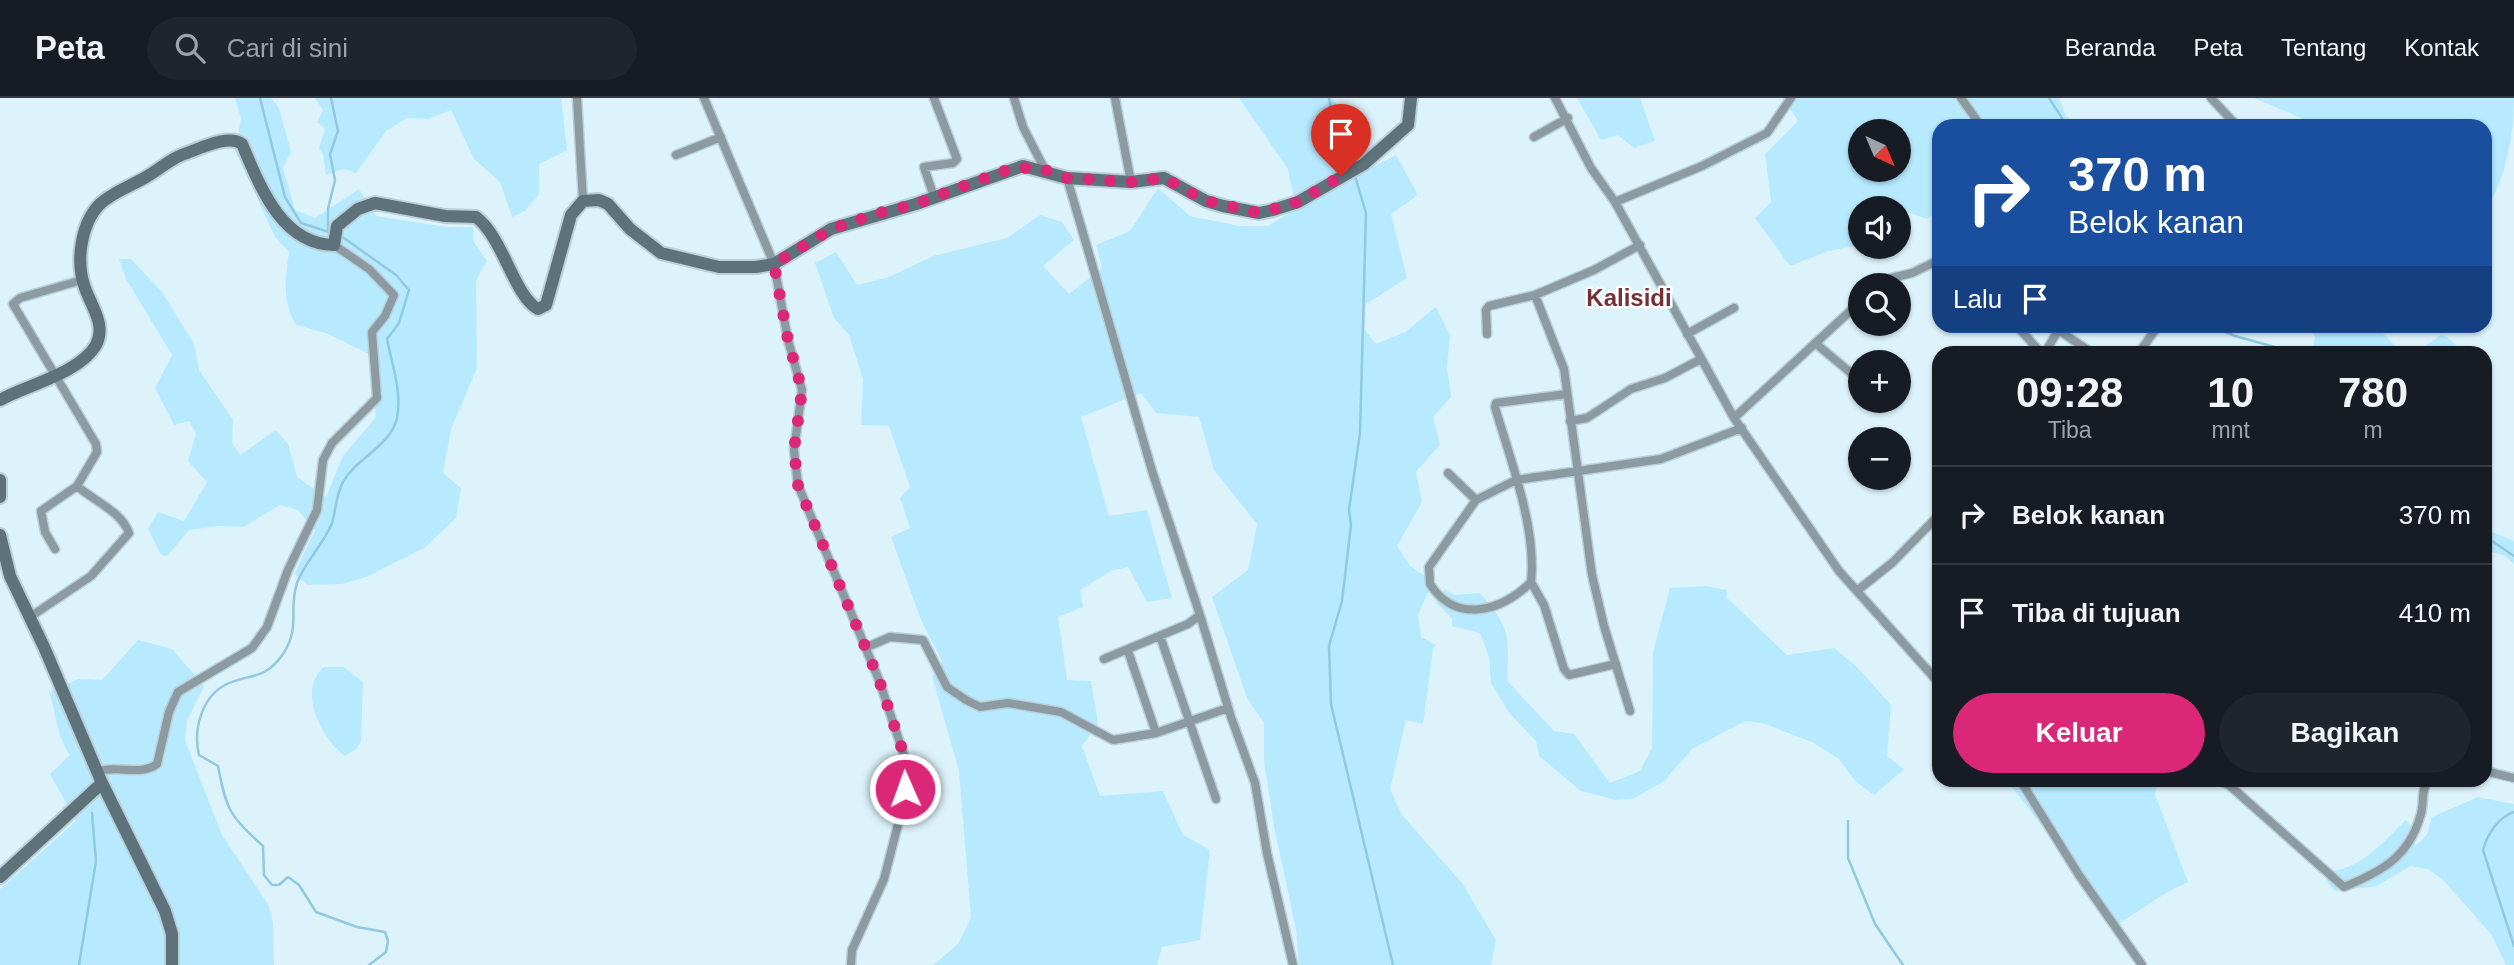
<!DOCTYPE html>
<html lang="id">
<head>
<meta charset="utf-8">
<style>
  :root { --surface:#171b24; --page:#20242c; --text:#f1f3f6; --muted:#9ea1a6; --line:#363941; --accent:#db2777 }
  body { margin:0; font-family:Helvetica,sans-serif; background:var(--page); color:var(--text); height:100vh; display:flex; flex-direction:column; font-size:26px; white-space:nowrap }
  * { box-sizing:border-box; margin:0 }
  p { font-size:23px; color:var(--muted) }
  .icon { flex:none; width:38px; height:38px; fill:none; stroke:currentColor; stroke-width:2; stroke-linecap:round; stroke-linejoin:round }
  .map { position:relative; flex:1; overflow:hidden }
  .drawer { position:absolute; left:1932px; top:248px; width:560px; height:441px; display:flex; flex-direction:column; background:var(--surface); border-radius:21px; box-shadow:0 2px 5px #0004 }
  .drawer>* { flex:none }
  .top-card { position:absolute; left:1932px; top:21px; width:560px; height:214px; border-radius:21px; box-shadow:0 2px 5px #0004; background:#1a4fa0; color:#fff; overflow:hidden }
  .needle { width:46px; rotate:136deg }
  .controls { position:absolute; left:1848px; top:21px; display:grid; gap:14px }
  .controls a { display:grid; place-items:center; width:63px; height:63px; border-radius:50%; background:var(--surface); box-shadow:0 2px 5px #0004; font-size:35px }
  .pin { position:absolute; display:grid; place-items:center; width:60px; height:60px; color:#fff; margin:-72px -30px; border-radius:50% 50% 50% 0; rotate:-45deg; box-shadow:0 0 7px #0007 }
  .pin .icon { rotate:45deg }
  .me { position:absolute; width:77px; margin:-38px; rotate:358deg; stroke-linejoin:round; filter:drop-shadow(0 0 5px #0008) }
  .turn { display:flex; align-items:center; gap:24px; height:147px; padding:0 21px; font-size:32px }
  .turn .icon { width:91px; height:91px; stroke-width:2.5 }
  .turn b { display:block; font-size:49px; line-height:60px }
  .then { display:flex; align-items:center; height:66px; padding:0 21px; background:#0003; gap:14px; font-size:26px }
  .eta { display:flex; justify-content:space-evenly; align-items:center; height:119px; text-align:center }
  .eta b { font-size:42px; font-weight:700; line-height:49px }
  .primary-button { display:flex; gap:14px; margin-top:auto; padding:14px 21px }
  .primary-button a { flex:1; height:80px; border-radius:42px; background:var(--accent); color:#fff; font-size:28px; font-weight:700; line-height:80px; text-align:center }
  .primary-button a+a { background:var(--page); color:var(--text) }
  ul { padding:0; list-style:none }
  li { display:flex; align-items:center; gap:21px; height:98px; padding:0 21px; border-top:2px solid var(--line) }
  li div { flex:1 }
  li b { display:block; font-size:26px }
  li em { font-style:normal }
  header { display:flex; align-items:center; gap:42px; box-sizing:border-box; height:98px; padding:0 35px; background:var(--surface); border-bottom:2px solid var(--line) }
  header strong { font-size:33px }
  nav { display:flex; gap:38px; margin-inline-start:auto; font-size:24px }
  .search { width:490px; height:63px; background:var(--page); display:flex; align-items:center; gap:18px; box-sizing:border-box; padding:0 24px; border-radius:38px; color:var(--muted); font-size:26px }
  .map>svg:first-child { display:block }
  .green { fill:#b7eaff; fill-rule:evenodd }
  .lines { fill:none; stroke-linecap:round; stroke-linejoin:round }
  .stream { stroke:#91c9e0; stroke-width:2.5 }
  .street-casing { stroke:#bacfd7; stroke-width:11 }
  .secondary-casing { stroke:#bacfd7; stroke-width:16 }
  .street { stroke:#8c9aa1; stroke-width:8 }
  .secondary { stroke:#5d727b; stroke-width:12 }
  .route { stroke:#db2777; stroke-width:12; stroke-dasharray:0 21.6 }
  .labels { text-anchor:middle; stroke-width:5; stroke-linejoin:round; paint-order:stroke }
  .quarter-label { font-size:24px; font-weight:bold; fill:#762f38; stroke:#fff }
</style>
</head>
<body>
<header>
<strong>Peta</strong>
<div class="search"><svg class="icon" aria-label="search" viewBox="0 0 24 24"><circle cx="10" cy="10" r="6"/><path d="M15 15l6 6"/></svg>Cari di sini</div>
<nav><a>Beranda</a><a>Peta</a><a>Tentang</a><a>Kontak</a></nav>
</header>
<div class="map">
<svg width="2514" height="867" viewBox="0 0 2514 867">
  <rect width="100%" height="100%" fill="#ddf3fc"/>
  <path class="green" d="M235 0H271L279 10 291 54 283 70 295 112 315 120 359 91 376 118 447 129H473V143L487 163 476 182 477 270 451 331 443 375 461 390 456 420 424 450 366 479 342 486 308 487 294 476 315 433 298 412 280 407 243 429 219 428 189 432 167 458 161 457 148 431 158 414 184 423 207 384 188 363 196 336 189 323 174 327 155 290 172 257 126 181 119 161H131L162 194 194 246 199 272 233 322 232 345 240 357 276 332 288 346 297 379 326 399 343 358 376 319 369 256 326 235 296 227C282 203 285 182 289 154L275 139 235 52 241 20Z
    M315 0H561L567 52 539 66V96L525 113 512 119 500 84 474 61 451 12 429 21 407 20 386 33 356 75 344 71 326 77 323 57 319 50 325 31 317 24 323 12Z
    M1239 0H1333L1339 12 1347 57 1367 72 1396 57 1418 97 1391 116 1407 180 1366 206 1365 232 1376 246 1405 234 1436 209 1450 237 1447 268 1451 299 1433 319 1440 347 1416 374 1422 404 1397 448 1410 468 1433 483 1418 517 1421 539 1436 547 1433 551 1423 626 1406 622 1390 691 1402 717 1462 785 1496 842 1491 867H1299L1296 831 1275 734 1264 664V625L1247 600 1212 499 1248 472 1257 426 1214 372 1199 319 1156 315 1141 295 1081 319 1109 418 1147 412 1172 500 1147 504 1128 469 1111 473 1080 492 1083 509 1058 519 1067 582 1091 583 1098 626 1082 648 1100 698 1163 693 1183 737 1210 752 1200 842 1162 849 1157 867H933L958 846 971 820 959 673 932 578 942 563 921 522 891 439 910 430 900 400 910 389 889 328 861 327 863 281 849 237 834 220 815 165 836 154 857 187 889 179 933 158 1007 140 1040 117 1062 124 1074 142 1043 168 1069 196 1102 170 1096 147 1130 133 1158 90 1190 118 1240 128H1268L1296 111 1288 71Z
    M1577 0H1640L1655 43 1634 50 1618 37 1601 42Z
    M1783 0H2059L2066 18 2078 28H1939V112L1927 121 1907 114 1899 121V110H1860V147L1828 153 1790 168 1755 120 1771 104 1765 56 1798 23ZM1860 33H1899V72H1860Z
    M2254 0H2514C2514 37 2506 82 2485 113V28H2310L2301 20Z
    M2308 228H2376L2394 247 2415 255 2441 237 2447 239 2465 255H2312L2315 238Z
    M2485 431 2514 443V466L2504 457 2485 453Z
    M1706 488 1727 492 1726 499 1787 557 1834 550 1856 568 1891 607 1887 658 1904 671 1874 697 1855 683 1839 661 1812 644 1762 625 1745 623 1692 651 1664 683 1633 701 1616 702 1581 693 1539 658 1536 643 1510 616 1491 585 1489 559 1480 535 1452 528V520L1436 504 1445 491 1454 497 1480 495C1511 531 1509 537 1507 583L1554 633 1574 636 1610 685 1640 673 1652 650 1653 554 1670 490Z
    M138 542 172 551 204 588 187 623 185 642 222 737 269 808 273 826 274 867H0V791L76 723 50 676 70 657C56 637 57 617 49 594L78 581 102 582Z
    M324 569H344L363 584 361 644 356 651 345 658C322 642 296 592 324 569Z
    M2007 683H2176L2157 687 2155 696 2188 784C2161 796 2138 814 2112 830L2050 738Z
    M2478 699 2514 706V867H2506L2491 836 2443 782 2428 771 2410 768 2377 788 2335 793 2326 783 2333 773C2364 768 2384 743 2406 722L2411 728V743L2417 747 2427 736 2432 719Z"/>
  <g class="lines">
    <path class="stream" d="M260 0 285 99 301 125 332 135
      M1329 0 1342 62 1349 70
      M2049 0 2067 28
      M1355 78 1366 115 1360 335 1349 412 1351 427 1342 503 1329 548 1331 606 1393 867
      M328 133V111L335 82 330 56 338 33 331 0
      M341 138 396 177 409 192 399 225 387 241C392 266 402 294 397 320 391 348 356 360 343 384 336 396 336 412 332 425 324 446 305 463 297 485 288 512 301 529 283 556 264 584 247 575 225 587 201 600 193 633 199 657L218 668C226 711 230 719 263 748L264 777 272 787H279L288 779 299 787 316 814 357 829 385 834 388 843 386 854 369 867
      M2212 228 2235 238 2282 251 2285 256
      M2485 443H2492L2514 458
      M2514 714C2498 719 2487 737 2483 752L2514 848
      M1848 723V760L1875 826 1903 867
      M79 867 96 763 92 715"/>
    <g class="street-casing">
      <path id="street" d="M577 0 583 103
        M704 0 774 166 788 242 802 292 794 352 798 387 879 582 904 657 902 711 884 781 852 852 851 867
        M1014 0 1023 29 1045 72
        M1115 0 1131 84
        M1555 0 1591 70 1615 104 1734 320 1839 473 1939 585
        M1961 0 1981 28
        M2211 0 2237 28
        M1534 39 1568 20
        M676 57 721 39
        M1067 80 1153 376 1200 517 1188 526 1104 561
        M934 99 924 69 953 65 957 61 934 0
        M1615 104 1702 68 1767 35 1791 0
        M1877 187 1883 182 1912 175 1939 162
        M1535 197 1564 271 1592 477 1604 528 1630 613
        M2017 228 2042 256
        M2058 232 2094 256
        M1487 236 1486 212 1489 208 1535 197 1594 172 1640 147
        M1687 236 1734 210
        M1815 245 1857 280
        M2044 256 2061 228
        M2138 256 2158 228
        M1567 296 1496 305 1495 309C1510 361 1537 430 1531 484 1502 514 1455 526 1430 486L1429 469 1476 402 1516 382 1661 361 1742 330
        M1734 320 1860 204
        M1570 323 1587 320 1631 291 1665 280 1701 261
        M1448 375 1476 402
        M55 451 45 434 41 413 77 388
        M1531 484 1544 507 1564 571 1569 577 1616 566
        M1858 492 1892 465 1939 417
        M1200 517 1231 619 1255 685 1267 755 1293 867
        M30 519 91 478 129 435C121 413 94 403 77 388L97 354 96 346 13 206 20 200 82 182
        M1160 538 1216 701
        M865 550 890 539 923 542 947 589 966 602 980 609 1008 605 1061 614 1113 642 1156 635 1228 610
        M1128 553 1156 635
        M2485 673 2514 680
        M96 674C118 666 140 679 157 666L169 614 178 594 252 550 267 529 288 472 317 412 323 362 332 345 377 300 372 234 385 218 394 197 369 171 334 147
        M2020 682 2079 777 2142 867
        M2218 682 2229 687 2344 789C2380 774 2408 760 2420 719 2425 706 2420 694 2428 682"/>
    </g>
    <g class="secondary-casing">
      <path id="secondary" d="M0 302C27 287 80 275 96 247 107 226 90 207 84 187 76 162 81 125 100 106 113 94 131 88 146 79 161 71 170 60 187 55 201 50 229 36 242 46 260 88 281 146 334 147L337 128 358 111 375 105 445 118 476 119C503 139 514 198 538 211L546 207 571 117 583 103 599 102 608 106 630 131 661 155 719 169H756L774 166 831 131 916 106 1023 68 1067 80 1131 84 1164 80 1206 103 1223 108 1259 115 1273 112 1298 104 1364 66 1408 27 1411 0
        M0 382V399
        M0 437 10 478 44 549 102 685 0 779
        M102 685 165 813 172 836V867"/>
    </g>
    <use href="#street" class="street"/>
    <use href="#secondary" class="secondary"/>
  </g>
  <g class="lines">
    <path class="route" d="M905 691 904 657 879 582 798 387 794 352 802 292 788 242 774 166 831 131 879 115 916 106 1015 69 1045 72 1067 80 1131 84 1164 80 1206 103 1259 115 1298 104 1341 78"/>
  </g>
  <g class="labels">
    <g class="quarter-label">
      <text x="1629" y="208">Kalisidi</text>
    </g>
  </g>
</svg>
<div class="controls">
<a><svg class="needle" viewBox="-14 -14 28 28"><path d="M0-13l5 13h-10z" fill="#e53935"/><path d="M0 13l5-13h-10z" fill="#9ea1a6"/></svg></a>
<a><svg class="icon" aria-label="sound" viewBox="0 0 24 24"><path d="M4 9h4l5-4v14l-5-4H4zM17 9q2 3 0 6"/></svg></a>
<a><svg class="icon" aria-label="search" viewBox="0 0 24 24"><circle cx="10" cy="10" r="6"/><path d="M15 15l6 6"/></svg></a>
<a>+</a>
<a>−</a>
</div>
<div class="pin" style="left:1341px;top:78px;background:#d93025"><svg class="icon" aria-label="arrive" viewBox="0 0 24 24"><path d="M6 21V4h12l-3 4 3 4H6"/></svg></div>
<svg class="me" style="left:905px;top:691px" viewBox="-20 -20 40 40"><circle r="17" fill="#db2777" stroke="#fff" stroke-width="3"/><path d="M0-11L8 9 0 5-8 9z" fill="#fff"/></svg>
<div class="top-card">
<div class="turn"><svg class="icon" aria-label="right" viewBox="0 0 24 24"><path d="M7 20v-9h11M14 6l5 5-5 5"/></svg><div><b>370 m</b>Belok kanan</div></div>
<div class="then">Lalu<svg class="icon" aria-label="arrive" viewBox="0 0 24 24"><path d="M6 21V4h12l-3 4 3 4H6"/></svg></div>
</div>
<section class="drawer">
<div class="eta">
<div><b>09:28</b><p>Tiba</p></div>
<div><b>10</b><p>mnt</p></div>
<div><b>780</b><p>m</p></div>
</div>
<ul>
<li><svg class="icon" aria-label="right" viewBox="0 0 24 24"><path d="M7 20v-9h11M14 6l5 5-5 5"/></svg><div><b>Belok kanan</b></div><em>370 m</em></li>
<li><svg class="icon" aria-label="arrive" viewBox="0 0 24 24"><path d="M6 21V4h12l-3 4 3 4H6"/></svg><div><b>Tiba di tujuan</b></div><em>410 m</em></li>
</ul>
<div class="primary-button"><a>Keluar</a><a>Bagikan</a></div>
</section>
</div>
</body>
</html>
